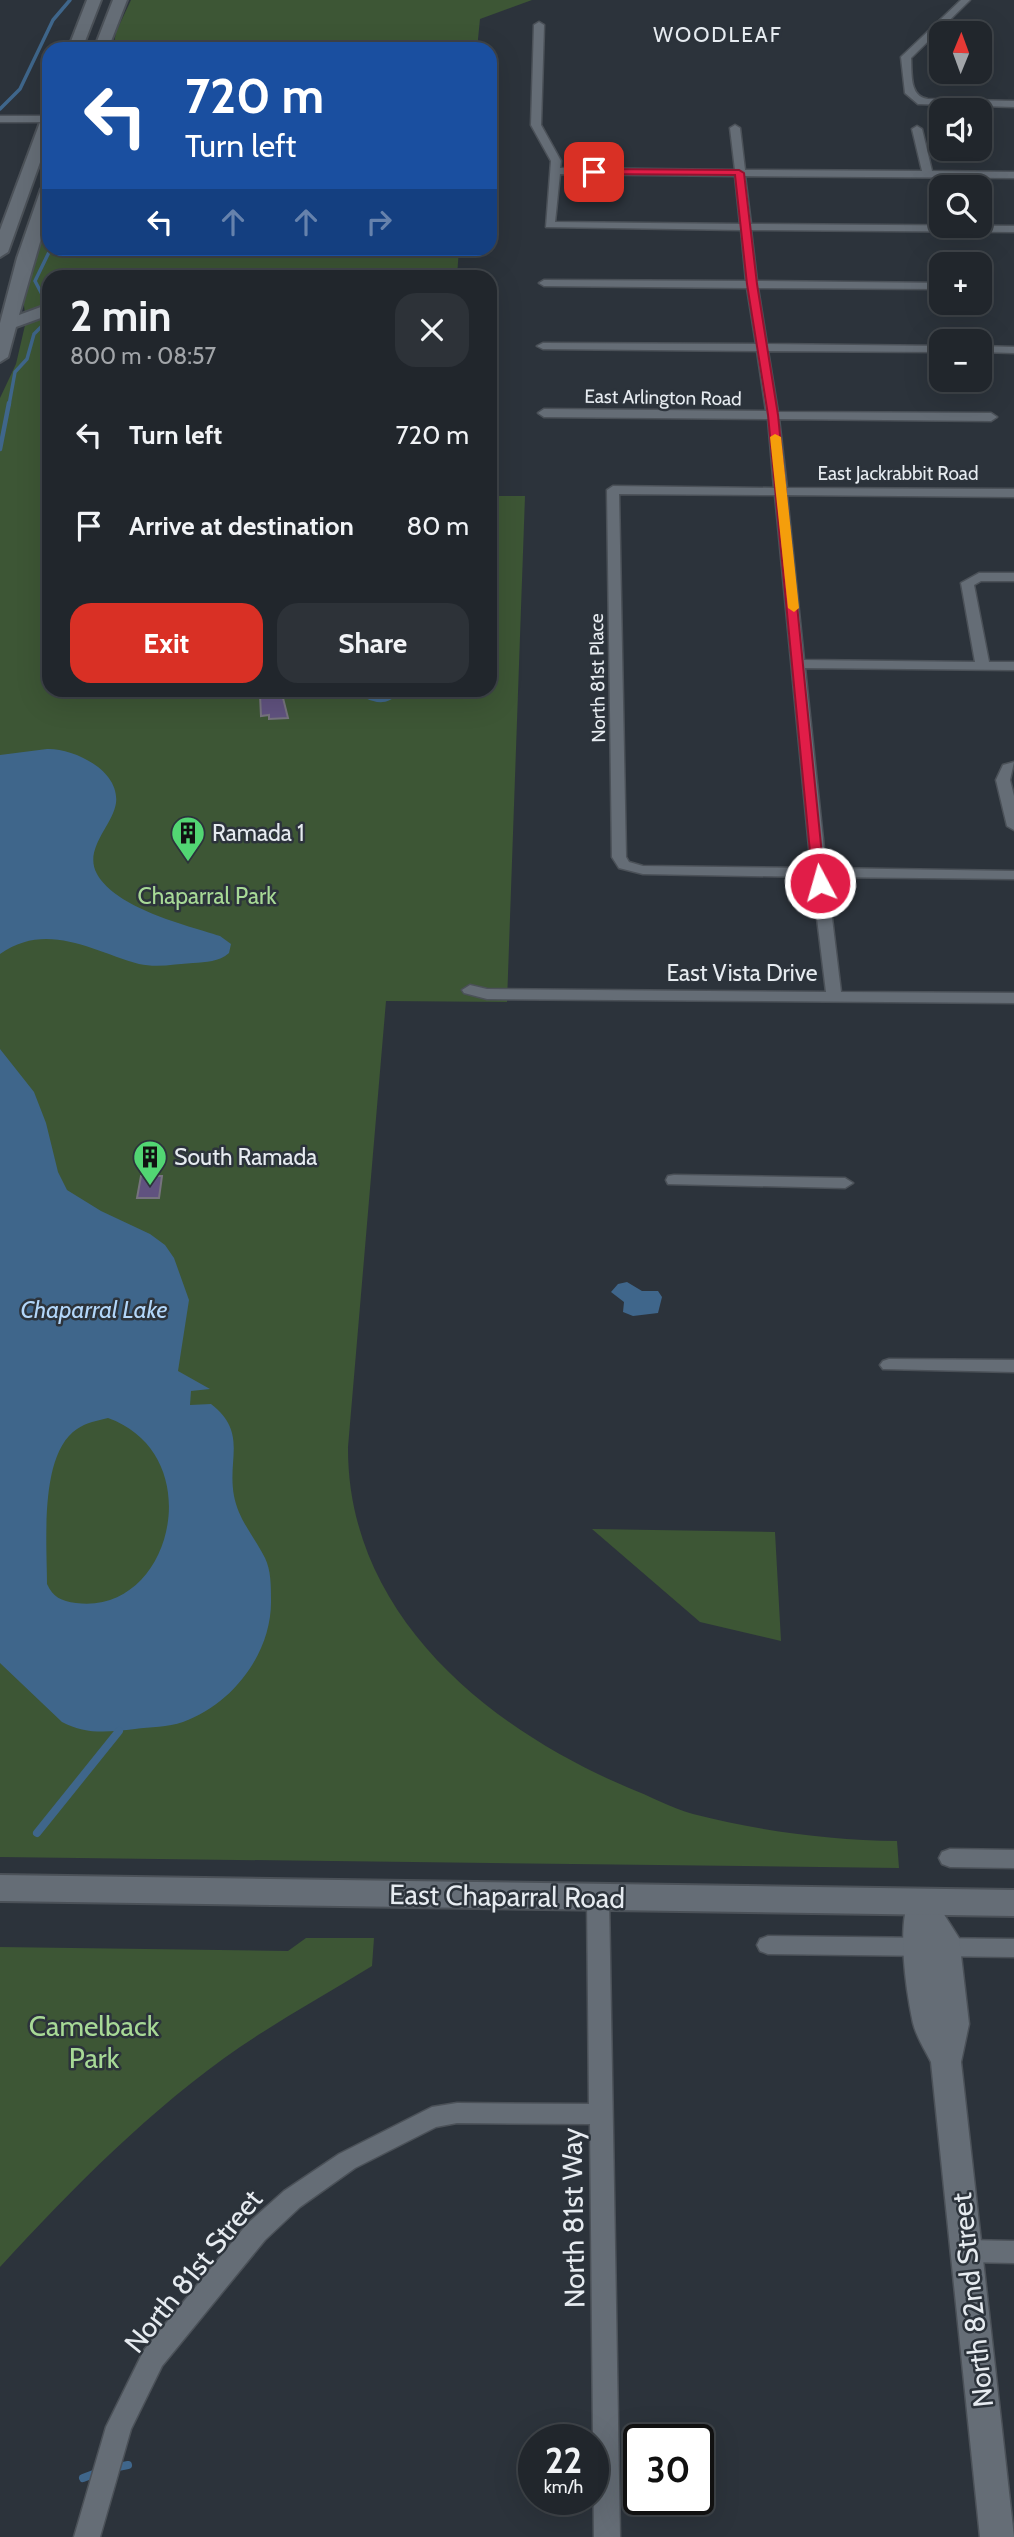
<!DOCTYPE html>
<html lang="en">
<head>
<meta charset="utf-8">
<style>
  :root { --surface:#21262c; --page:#2d3238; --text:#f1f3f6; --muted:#a2a5a9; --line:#3e4348; --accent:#d93025 }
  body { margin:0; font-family:Cabin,sans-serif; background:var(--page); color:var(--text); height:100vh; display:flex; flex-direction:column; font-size:26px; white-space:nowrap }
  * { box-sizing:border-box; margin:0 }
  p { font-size:23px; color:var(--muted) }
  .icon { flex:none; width:38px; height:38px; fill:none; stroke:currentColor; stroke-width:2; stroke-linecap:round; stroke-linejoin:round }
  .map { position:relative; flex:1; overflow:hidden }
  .panel { position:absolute; left:42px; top:270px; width:455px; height:427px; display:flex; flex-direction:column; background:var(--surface); border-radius:21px; box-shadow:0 7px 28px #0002,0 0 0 2px var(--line) }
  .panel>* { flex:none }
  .guide { position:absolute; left:42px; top:42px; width:455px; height:214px; border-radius:21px; box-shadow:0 7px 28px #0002,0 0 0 2px var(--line); background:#1a4fa0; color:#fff; overflow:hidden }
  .needle { width:46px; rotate:1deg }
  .fabs { position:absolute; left:929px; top:21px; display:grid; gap:14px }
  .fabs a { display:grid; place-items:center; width:63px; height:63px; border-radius:14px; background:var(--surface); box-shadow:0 7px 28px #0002,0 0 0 2px var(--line); font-size:35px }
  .speed { position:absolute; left:518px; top:2424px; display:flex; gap:14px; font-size:35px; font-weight:700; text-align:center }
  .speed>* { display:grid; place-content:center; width:91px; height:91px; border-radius:50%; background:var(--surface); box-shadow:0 7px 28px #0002,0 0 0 2px var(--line); line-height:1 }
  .speed small { font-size:18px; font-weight:400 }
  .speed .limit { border:4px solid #111; border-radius:10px; background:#fff; color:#111 }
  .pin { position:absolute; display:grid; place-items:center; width:60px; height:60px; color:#fff; margin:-30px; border-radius:14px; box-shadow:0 4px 10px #0006 }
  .me { position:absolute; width:77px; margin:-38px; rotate:354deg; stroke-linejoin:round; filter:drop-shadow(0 0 5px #0008) }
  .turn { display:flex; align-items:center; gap:24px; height:147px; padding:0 28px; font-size:32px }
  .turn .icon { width:91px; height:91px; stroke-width:2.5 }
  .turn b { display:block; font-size:49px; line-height:60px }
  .lanes { display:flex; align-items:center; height:66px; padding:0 28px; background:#0003; justify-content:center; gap:35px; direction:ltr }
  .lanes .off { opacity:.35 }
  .round { display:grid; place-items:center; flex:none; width:74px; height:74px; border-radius:21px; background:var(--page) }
  .headline { display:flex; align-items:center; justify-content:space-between; height:119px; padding:0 28px }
  h1 { font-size:42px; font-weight:800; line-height:52px }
  .action { display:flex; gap:14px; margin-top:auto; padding:14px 28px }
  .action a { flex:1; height:80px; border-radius:21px; background:var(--accent); color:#fff; font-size:28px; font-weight:800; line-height:80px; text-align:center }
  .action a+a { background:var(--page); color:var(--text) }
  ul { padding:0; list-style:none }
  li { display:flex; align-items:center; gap:21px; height:91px; padding:0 28px }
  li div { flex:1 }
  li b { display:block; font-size:26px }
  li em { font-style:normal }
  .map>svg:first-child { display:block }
  .green { fill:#3d5635 }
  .water { fill:#3f668b; fill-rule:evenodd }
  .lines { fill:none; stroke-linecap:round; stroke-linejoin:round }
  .stream-far2 { stroke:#3f668b; stroke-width:3.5 }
  .stream-far1 { stroke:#3f668b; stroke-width:4.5 }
  .stream { stroke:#3f668b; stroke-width:8 }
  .building { fill:#60527f; stroke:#76737e; stroke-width:2 }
  .minor-casing { stroke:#4b5158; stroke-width:3 }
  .tertiary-casing { stroke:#4b5158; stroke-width:3 }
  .secondary-casing { stroke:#4b5158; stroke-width:4 }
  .minor { fill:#656d76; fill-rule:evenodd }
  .tertiary { fill:#656d76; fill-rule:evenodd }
  .secondary { fill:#656d76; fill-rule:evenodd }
  .route { fill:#e11d48; stroke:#92132f; stroke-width:2 }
  .slow { fill:#f59e0b }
  .labels { text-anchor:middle; stroke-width:5; stroke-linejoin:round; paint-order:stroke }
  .far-street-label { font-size:19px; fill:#e6ebf0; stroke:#2c333b }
  .far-neighbourhood-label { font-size:21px; letter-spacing:2px; fill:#e6ebf0; stroke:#2c333b }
  .poi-label { font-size:23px; fill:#e6ebf0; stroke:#2c333b; text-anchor:start }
  .park-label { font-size:23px; fill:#a7d996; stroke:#2c333b }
  .street-label { font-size:23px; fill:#e6ebf0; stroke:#2c333b }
  .water-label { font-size:24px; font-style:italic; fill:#b2d6f9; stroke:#2c333b }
  .near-street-label { font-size:28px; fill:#e6ebf0; stroke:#2c333b }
  .near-park-label { font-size:28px; fill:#a7d996; stroke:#2c333b }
</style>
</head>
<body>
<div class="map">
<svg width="1014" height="2537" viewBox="0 0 1014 2537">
  <rect width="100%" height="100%" fill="#2c333b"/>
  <path class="green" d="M131 0H532L480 19 477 49H113L116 32Z
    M49 217V248L459 249 457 276H49V690H490V496H525L507 1002 386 1001 348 1447C347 1614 488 1729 629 1788 650 1796 671 1808 693 1814 759 1831 829 1840 897 1841L899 1868 0 1857V398L16 364 26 321 23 298Z
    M592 1529 775 1532 781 1641 700 1622Z
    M306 1938H374L372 1966C328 1993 283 2018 240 2047 150 2109 74 2187 0 2267V1947L288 1951Z"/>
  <path class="water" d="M351 690H399V693C384 710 367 700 351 690Z
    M47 749C73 748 120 770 116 803 113 825 83 849 97 874 116 908 185 925 220 936L231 944 229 953C219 962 206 962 193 963 176 964 157 968 139 964 92 951 47 921 0 954V755Z
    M0 1049 34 1092 46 1123 58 1172 67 1190 101 1211 150 1234 165 1245 174 1258 189 1300 178 1371 210 1389 191 1391 190 1405 211 1404C248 1433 227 1458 234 1496 239 1521 254 1536 265 1558 271 1570 271 1586 271 1600 272 1653 232 1705 183 1722 168 1727 150 1727 135 1729 109 1732 86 1735 62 1722L0 1663ZM108 1418C211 1455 172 1616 76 1603 61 1601 53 1597 47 1584 47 1543 39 1454 77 1429 87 1422 97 1421 108 1418Z
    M627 1282 642 1291H658L662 1297 658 1313 633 1316 623 1312 624 1302 611 1292 618 1284Z"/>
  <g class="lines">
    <path class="stream-far2" d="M0 109 20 89 53 20 70 0
      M9 405 15 372 27 359 34 334 47 321 40 316 45 300 35 281 51 248"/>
    <path class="stream-far1" d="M0 449 9 403"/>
    <path class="stream" d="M37 1833 119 1731
      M113 2468 128 2465
      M83 2478 99 2472"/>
  </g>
  <path class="building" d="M282 694 288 718 269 719V715L261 716 260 695Z
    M141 1176H162L159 1198H137Z"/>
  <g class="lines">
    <g class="minor-casing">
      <path id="minor" d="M961 0H970L911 58C912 73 909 97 928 99L1014 101V107L918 104 905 93 901 57Z
        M539 22 544 25 541 125 561 161 560 168 735 170 730 128 735 125 740 128 745 170 922 171 912 129 917 126 922 129 932 171 1014 172V178L745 176 751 224 1014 226V232L751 230 757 281 942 283V289L758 288 767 344 942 346V352L768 351 778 412 991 413 997 417 991 421 779 419 787 488 1014 489V497L787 495 804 660 975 662 961 583 979 573H1014V581H981L974 585 989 662H1014V670L805 668 826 868 1014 871V879L827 877 841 992 1014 993V1003L487 999 464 993 462 990 470 985 487 989 826 992 812 877 643 874 619 868 612 857 607 490 613 486 774 488 768 419 544 417 538 413 544 409 766 411 757 351 543 349 537 346 543 343 756 344 747 288 544 286 539 283 544 280 746 281 741 230 546 227 551 161 531 125 534 25ZM560 174 735 176 740 224 555 222ZM619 494 775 495 811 868 643 866 629 862 626 857Z
        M0 116H48L49 122H0Z
        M980 346 1014 347V353L980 352Z
        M1014 762 1010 780 1014 796V830L1007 826 996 780 1003 765Z
        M674 1175 845 1178 853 1183 845 1188 668 1184 666 1180 668 1176Z
        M889 1359 1014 1360V1372L883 1369 880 1365 883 1361Z
        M950 1849 1014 1850V1868L950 1867 942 1864 939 1858 942 1852Z
        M598 1889 606 1892 609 1898 620 2537H594L590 2124 457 2123 436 2127 355 2168 300 2207 265 2240 162 2366 131 2429 100 2537H74L106 2427 144 2350 247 2224 284 2191 339 2154 432 2107 457 2103 589 2104 587 1898 590 1892Z
        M768 1936 1014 1939V1957L768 1954 760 1951 757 1945 760 1939Z
        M967 2240 1014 2241V2263L967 2262 958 2259 955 2251 958 2243Z"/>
    </g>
    <g class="tertiary-casing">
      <path id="tertiary" d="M921 1890 931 1894 959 1938 969 2024 961 2062 1014 2537H980L931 2062C925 2050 916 2036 913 2023 906 1990 896 1923 911 1894Z"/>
    </g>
    <g class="secondary-casing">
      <path id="secondary" d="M87 0H101L82 49H68Z
        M113 0H127L108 49H94Z
        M49 113V137L8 252 0 257V230L42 117Z
        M49 184V211L19 315 49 304V315L16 327 8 357 0 362V323L17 258 41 189Z
        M0 1875 1014 1890V1916L0 1901Z"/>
    </g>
    <use href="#minor" class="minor"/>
    <use href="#tertiary" class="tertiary"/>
    <use href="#secondary" class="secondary"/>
  </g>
  <path class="route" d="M594 169 739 170 744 173 757 284 778 415 825 885 813 883 768 415 747 284 735 175 591 174Z"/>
  <path class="slow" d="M775 434 781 437 799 608 794 612 788 608 770 437Z"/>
  <defs>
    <g id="building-pin" transform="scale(1.75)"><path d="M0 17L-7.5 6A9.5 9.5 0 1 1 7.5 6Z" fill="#52d673" stroke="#2c333b"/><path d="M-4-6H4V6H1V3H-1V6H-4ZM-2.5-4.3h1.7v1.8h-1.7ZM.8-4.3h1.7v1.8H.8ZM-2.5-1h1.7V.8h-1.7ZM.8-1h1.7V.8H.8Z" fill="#111"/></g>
  </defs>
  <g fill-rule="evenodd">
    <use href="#building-pin" x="188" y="833"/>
    <use href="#building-pin" x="150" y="1157"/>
  </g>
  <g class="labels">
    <g class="far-street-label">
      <text transform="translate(663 397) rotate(1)" y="7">East Arlington Road</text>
      <text x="898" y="480">East Jackrabbit Road</text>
      <text transform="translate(597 678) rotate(-91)" y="7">North 81st Place</text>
    </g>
    <g class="far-neighbourhood-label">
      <text x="718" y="42">WOODLEAF</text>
    </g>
    <g class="poi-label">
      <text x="212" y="841">Ramada 1</text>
      <text x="174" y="1165">South Ramada</text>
    </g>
    <g class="park-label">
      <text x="207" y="904">Chaparral Park</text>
    </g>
    <g class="street-label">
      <text x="742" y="981">East Vista Drive</text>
    </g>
    <g class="water-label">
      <text x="94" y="1318">Chaparral Lake</text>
    </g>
    <g class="near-street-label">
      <text transform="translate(507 1896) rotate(1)" y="10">East Chaparral Road</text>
      <text transform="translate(573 2218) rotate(-91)" y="10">North 81st Way</text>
      <text transform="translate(193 2271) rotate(-51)" y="10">North 81st Street</text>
      <text transform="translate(972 2300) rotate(-96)" y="10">North 82nd Street</text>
    </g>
    <g class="near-park-label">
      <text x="94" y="2036">Camelback<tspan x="94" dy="32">Park</tspan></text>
    </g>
  </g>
</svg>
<div class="fabs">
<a><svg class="needle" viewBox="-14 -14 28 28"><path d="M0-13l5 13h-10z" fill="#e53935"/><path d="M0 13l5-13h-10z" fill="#a2a5a9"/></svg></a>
<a><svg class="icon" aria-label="sound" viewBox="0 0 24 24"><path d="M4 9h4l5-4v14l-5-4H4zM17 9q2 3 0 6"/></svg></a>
<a><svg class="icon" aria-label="search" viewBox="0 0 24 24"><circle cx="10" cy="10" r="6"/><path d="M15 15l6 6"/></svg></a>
<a>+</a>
<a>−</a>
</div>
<div class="speed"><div>22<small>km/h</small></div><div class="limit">30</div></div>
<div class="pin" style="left:594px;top:172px;background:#d93025"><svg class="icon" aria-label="arrive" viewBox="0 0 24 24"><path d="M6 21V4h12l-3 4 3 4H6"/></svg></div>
<svg class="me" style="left:820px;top:883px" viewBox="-20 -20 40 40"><circle r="17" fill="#e11d48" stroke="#fff" stroke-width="3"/><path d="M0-11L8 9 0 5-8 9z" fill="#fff"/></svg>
<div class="guide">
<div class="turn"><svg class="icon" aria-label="left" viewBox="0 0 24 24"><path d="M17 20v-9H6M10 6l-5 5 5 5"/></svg><div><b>720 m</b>Turn left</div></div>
<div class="lanes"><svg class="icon" aria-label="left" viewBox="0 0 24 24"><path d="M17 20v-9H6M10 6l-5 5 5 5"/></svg><svg class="icon off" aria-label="ahead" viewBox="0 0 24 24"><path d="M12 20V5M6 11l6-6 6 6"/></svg><svg class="icon off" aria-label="ahead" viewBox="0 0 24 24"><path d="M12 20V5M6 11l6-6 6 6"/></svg><svg class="icon off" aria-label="right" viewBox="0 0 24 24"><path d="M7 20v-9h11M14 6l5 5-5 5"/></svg></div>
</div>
<section class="panel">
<div class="headline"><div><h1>2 min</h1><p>800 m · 08:57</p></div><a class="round"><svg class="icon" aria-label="close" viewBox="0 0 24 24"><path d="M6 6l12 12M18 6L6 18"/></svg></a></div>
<ul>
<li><svg class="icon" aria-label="left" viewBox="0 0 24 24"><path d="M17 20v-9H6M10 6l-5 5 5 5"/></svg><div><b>Turn left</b></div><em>720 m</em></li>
<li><svg class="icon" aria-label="arrive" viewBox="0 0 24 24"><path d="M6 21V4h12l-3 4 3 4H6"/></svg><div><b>Arrive at destination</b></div><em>80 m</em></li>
</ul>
<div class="action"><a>Exit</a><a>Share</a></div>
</section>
</div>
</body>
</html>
